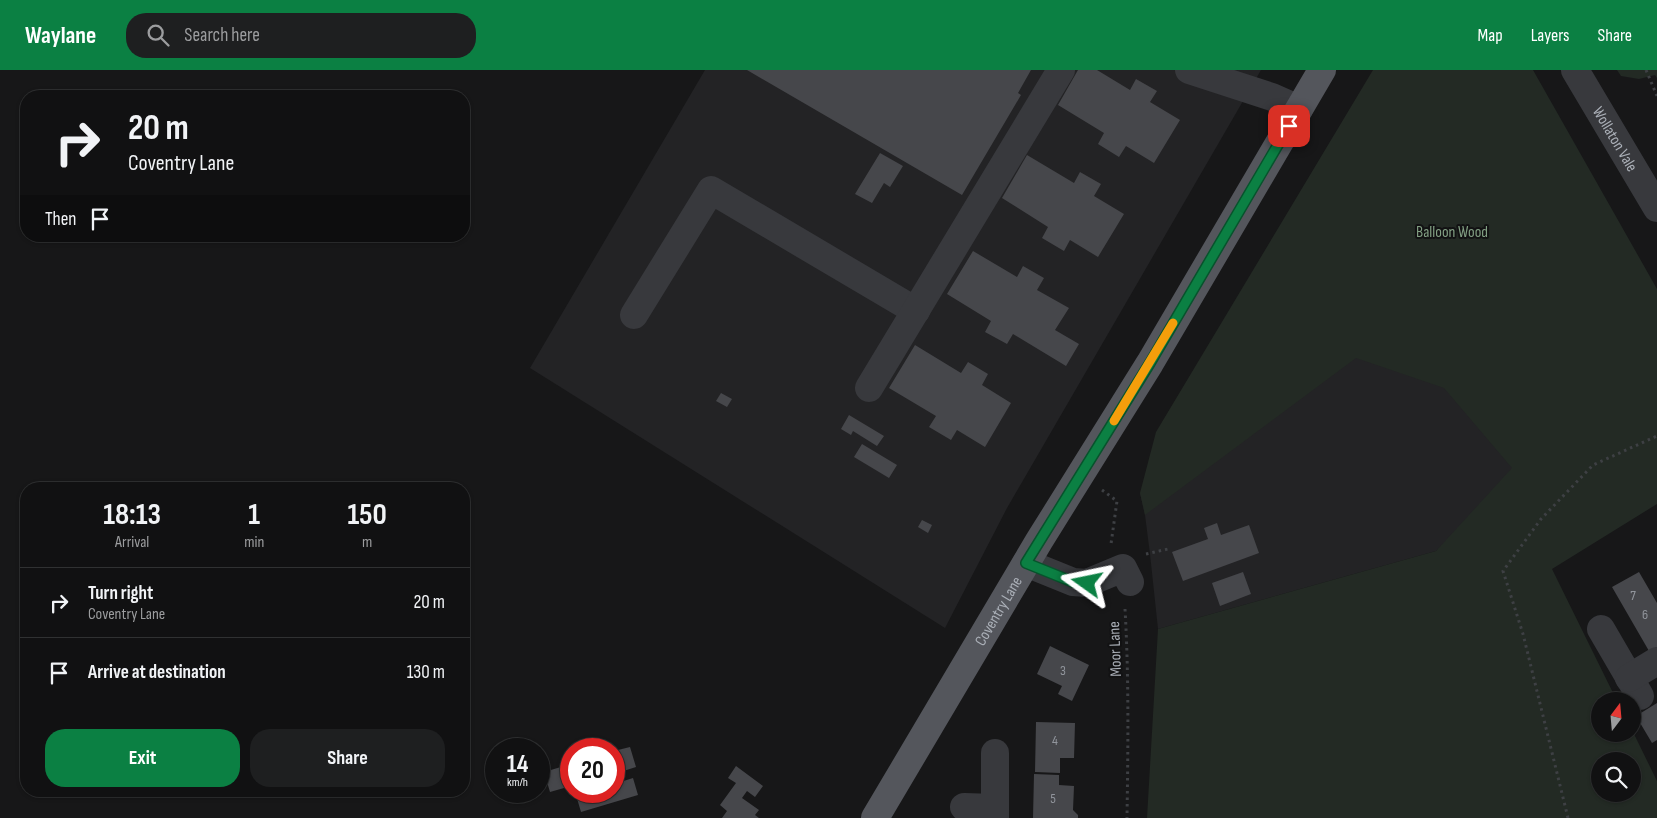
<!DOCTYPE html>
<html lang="en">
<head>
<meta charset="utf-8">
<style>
  :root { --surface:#111112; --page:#1e1f20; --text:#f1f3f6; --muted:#9c9d9f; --line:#303132; --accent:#0b8043 }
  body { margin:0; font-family:"Sofia Sans Condensed",sans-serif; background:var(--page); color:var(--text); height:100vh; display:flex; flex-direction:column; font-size:19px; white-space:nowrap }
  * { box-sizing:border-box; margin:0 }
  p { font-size:16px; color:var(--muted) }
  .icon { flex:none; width:28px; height:28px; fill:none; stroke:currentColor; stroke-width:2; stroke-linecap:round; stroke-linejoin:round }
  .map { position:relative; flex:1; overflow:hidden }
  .sheet { position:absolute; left:20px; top:412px; width:450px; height:315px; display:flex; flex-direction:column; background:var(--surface); border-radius:20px; box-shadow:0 1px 4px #0004,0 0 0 1px var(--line) }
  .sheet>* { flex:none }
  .banner { position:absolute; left:20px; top:20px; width:450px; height:152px; border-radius:20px; box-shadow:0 1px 4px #0004,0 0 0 1px var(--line); background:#111112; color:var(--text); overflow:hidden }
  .needle { width:32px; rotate:16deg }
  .tools { position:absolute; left:1591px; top:622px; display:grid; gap:10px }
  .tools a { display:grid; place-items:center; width:50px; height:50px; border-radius:50%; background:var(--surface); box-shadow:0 1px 4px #0004,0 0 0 1px var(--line); font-size:25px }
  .speed { position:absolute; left:485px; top:668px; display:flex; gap:10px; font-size:25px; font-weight:700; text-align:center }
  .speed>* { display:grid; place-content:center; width:65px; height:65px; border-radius:50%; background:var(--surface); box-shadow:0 1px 4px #0004,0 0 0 1px var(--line); line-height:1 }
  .speed small { font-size:12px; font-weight:400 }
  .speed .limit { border:8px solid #d22; background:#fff; color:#111 }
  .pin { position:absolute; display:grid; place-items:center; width:42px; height:42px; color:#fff; margin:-21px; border-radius:10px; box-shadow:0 2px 8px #0006 }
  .me { position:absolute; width:55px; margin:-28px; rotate:282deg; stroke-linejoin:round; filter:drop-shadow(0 0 4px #0008) }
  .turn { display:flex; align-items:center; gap:18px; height:105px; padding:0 25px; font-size:22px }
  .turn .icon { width:65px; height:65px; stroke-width:2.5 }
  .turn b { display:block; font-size:35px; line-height:42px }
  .then { display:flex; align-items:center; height:48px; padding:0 25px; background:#0003; gap:10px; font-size:19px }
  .eta { display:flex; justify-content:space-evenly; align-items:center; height:85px; text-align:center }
  .eta b { font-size:30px; font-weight:700; line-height:35px }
  .primary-button { display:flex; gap:10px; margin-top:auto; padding:10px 25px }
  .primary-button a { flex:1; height:58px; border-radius:20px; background:var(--accent); color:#fff; font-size:20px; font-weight:700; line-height:58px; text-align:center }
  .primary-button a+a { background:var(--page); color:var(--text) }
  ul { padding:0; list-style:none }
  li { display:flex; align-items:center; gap:15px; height:70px; padding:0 25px; border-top:1px solid var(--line) }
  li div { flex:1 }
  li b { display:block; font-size:19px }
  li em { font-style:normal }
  header { display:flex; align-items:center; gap:30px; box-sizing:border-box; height:70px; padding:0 25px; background:var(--accent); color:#fff }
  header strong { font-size:24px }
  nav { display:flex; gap:28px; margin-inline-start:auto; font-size:18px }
  .search { width:350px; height:45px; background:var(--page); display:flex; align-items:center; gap:12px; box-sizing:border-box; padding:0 18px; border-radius:20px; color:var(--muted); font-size:19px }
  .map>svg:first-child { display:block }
  .built { fill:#232325 }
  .green { fill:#232a24; fill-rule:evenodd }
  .building { fill:#46474b }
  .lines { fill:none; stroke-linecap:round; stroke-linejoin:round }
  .path { stroke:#3e4044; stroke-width:3; stroke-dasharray:2.5 4; stroke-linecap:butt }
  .minor { stroke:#38393d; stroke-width:28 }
  .major { stroke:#54565c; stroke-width:28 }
  .route-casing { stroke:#07532c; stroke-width:12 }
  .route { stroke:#0b8043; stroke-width:9 }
  .slow { stroke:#f59e0b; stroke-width:9 }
  .labels { text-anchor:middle; stroke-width:4; stroke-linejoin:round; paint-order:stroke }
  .number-label { font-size:14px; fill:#91959c }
  .street-label { font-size:16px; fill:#aaafb7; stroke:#121213 }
  .park-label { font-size:16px; fill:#83a084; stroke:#121213 }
</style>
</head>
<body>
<header>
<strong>Waylane</strong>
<div class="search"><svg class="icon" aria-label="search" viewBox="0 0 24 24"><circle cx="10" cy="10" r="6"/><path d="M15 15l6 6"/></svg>Search here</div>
<nav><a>Map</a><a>Layers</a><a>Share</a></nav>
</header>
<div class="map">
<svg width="1657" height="748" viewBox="0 0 1657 748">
  <rect width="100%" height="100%" fill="#171718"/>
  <path class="built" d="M705 0H1261L1007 438 945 558 530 298Z
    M1404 214 1541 393 1436 481 1158 559 1150 484 1145 445 1140 423Z"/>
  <path class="green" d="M1373 0H1533L1657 219V434L1552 499 1617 631H1600V664H1632L1633 662 1657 711V748H1147L1158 559 1436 481 1512 398 1444 318 1356 288 1145 445 1140 423 1156 362ZM1600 691H1632V724H1600Z
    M1617 0H1657V8L1655 5 1639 9 1621 6Z"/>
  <path class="building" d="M747 0H1031L1018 23 1021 25 962 125Z
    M1078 0H1097L1130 20 1136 9 1157 21 1150 32 1180 50 1154 93 1126 76 1119 87 1098 74 1104 63 1058 35Z
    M880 83 903 96 890 117 884 113 872 133 855 124Z
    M1027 85 1074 113 1080 102 1101 114 1094 126 1124 144 1098 187 1070 170 1064 181 1042 168 1048 157 1002 128Z
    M973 181 1017 207 1023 196 1044 208 1037 220 1069 238 1055 260 1079 274 1066 296 1013 264 1007 274 985 262 991 251 947 224Z
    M915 275 961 303 968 292 988 304 982 315 1011 333 985 377 957 360 951 370 929 357 936 346 889 318Z
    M721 323 732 329 727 337 716 331Z
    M849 345 884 366 877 376 853 361 851 365 841 359Z
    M862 374 897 395 889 408 854 387Z
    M922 450 932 455 928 463 918 457Z
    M1217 453 1221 465 1249 455 1259 483 1183 511 1172 482 1208 469 1204 458Z
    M1243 502 1251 524 1220 536 1212 513Z
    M1639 502 1657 533V577L1649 581 1612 517Z
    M1050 576 1089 595 1072 631 1058 624 1062 616 1037 604Z
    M1657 633V670L1652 673 1636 646Z
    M1036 652 1075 653 1074 688H1060V703L1035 702Z
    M630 677 636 697 614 704V681Z
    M571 694V716L550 722 544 702Z
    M736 696 763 716 755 727 747 721 742 728 759 740 755 745 759 748H722L727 741 720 735 736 713 728 708Z
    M1034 704 1059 705V715L1074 716 1073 740 1078 745V748H1033Z
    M633 708 638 725 581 742 576 725 588 721H614V714Z"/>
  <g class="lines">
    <path class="path" d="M1646 0 1657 26
      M1102 420 1117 431 1111 474
      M1146 484 1168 479
      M1125 539C1129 608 1128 678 1127 748
      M1568 748 1523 564 1503 501 1541 449 1593 395 1657 366"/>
    <g class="minor">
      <path d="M1189 0 1272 27 1299 39"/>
      <path id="s1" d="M1575 0 1657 138"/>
      <path d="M634 245 711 120 916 241"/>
      <path d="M869 318 1061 0"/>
      <path d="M1026 493 1073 512 1087 513 1123 498 1130 512"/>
      <path d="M1601 559 1640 626"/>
      <path d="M1629 608 1657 591"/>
      <path d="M964 737 995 738"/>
      <path d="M995 748V683"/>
    </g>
    <path class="major" id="s2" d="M875 748 1039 471 1150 293 1322 0"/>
  </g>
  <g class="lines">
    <g class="route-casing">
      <path id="route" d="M1087 513 1073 512 1026 493 1150 293 1289 56"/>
    </g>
    <use href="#route" class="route"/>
    <path class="slow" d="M1114 351 1173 253"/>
  </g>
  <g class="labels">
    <g class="number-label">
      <text x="1633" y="530">7</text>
      <text x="1645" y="549">6</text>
      <text x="1063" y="605">3</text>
      <text x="1055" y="675">4</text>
      <text x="1053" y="733">5</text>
    </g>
    <g class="street-label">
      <text dy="6" stroke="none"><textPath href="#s1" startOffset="80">Wollaton Vale</textPath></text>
      <text dy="6" stroke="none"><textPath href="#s2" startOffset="241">Coventry Lane</textPath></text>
      <text transform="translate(1114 579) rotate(-92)" y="6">Moor Lane</text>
    </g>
    <g class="park-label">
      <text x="1452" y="167">Balloon Wood</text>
    </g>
  </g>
</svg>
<div class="tools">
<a><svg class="needle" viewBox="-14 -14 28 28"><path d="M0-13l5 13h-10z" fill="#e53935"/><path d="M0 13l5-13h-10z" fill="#9c9d9f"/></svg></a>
<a><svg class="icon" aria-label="search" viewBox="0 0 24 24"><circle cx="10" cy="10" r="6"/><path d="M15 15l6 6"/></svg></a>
</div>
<div class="speed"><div>14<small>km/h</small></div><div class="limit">20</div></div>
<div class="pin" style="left:1289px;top:56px;background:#d93025"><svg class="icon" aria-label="arrive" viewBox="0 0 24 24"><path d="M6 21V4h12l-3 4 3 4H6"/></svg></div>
<svg class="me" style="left:1087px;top:513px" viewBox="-20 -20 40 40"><path d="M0-17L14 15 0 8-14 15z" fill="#0b8043" stroke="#fff" stroke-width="4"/></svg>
<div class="banner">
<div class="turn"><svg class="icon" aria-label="right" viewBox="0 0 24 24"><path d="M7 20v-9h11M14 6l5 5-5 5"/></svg><div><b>20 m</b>Coventry Lane</div></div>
<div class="then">Then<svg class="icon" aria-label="arrive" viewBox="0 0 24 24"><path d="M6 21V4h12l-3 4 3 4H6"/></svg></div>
</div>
<section class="sheet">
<div class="eta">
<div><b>18:13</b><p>Arrival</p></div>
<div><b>1</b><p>min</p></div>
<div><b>150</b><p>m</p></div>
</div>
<ul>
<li><svg class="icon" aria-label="right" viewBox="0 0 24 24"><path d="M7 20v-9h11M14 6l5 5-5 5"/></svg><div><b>Turn right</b><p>Coventry Lane</p></div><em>20 m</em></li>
<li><svg class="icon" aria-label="arrive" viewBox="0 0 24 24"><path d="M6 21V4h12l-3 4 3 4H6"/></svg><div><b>Arrive at destination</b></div><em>130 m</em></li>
</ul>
<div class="primary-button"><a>Exit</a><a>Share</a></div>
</section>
</div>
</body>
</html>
